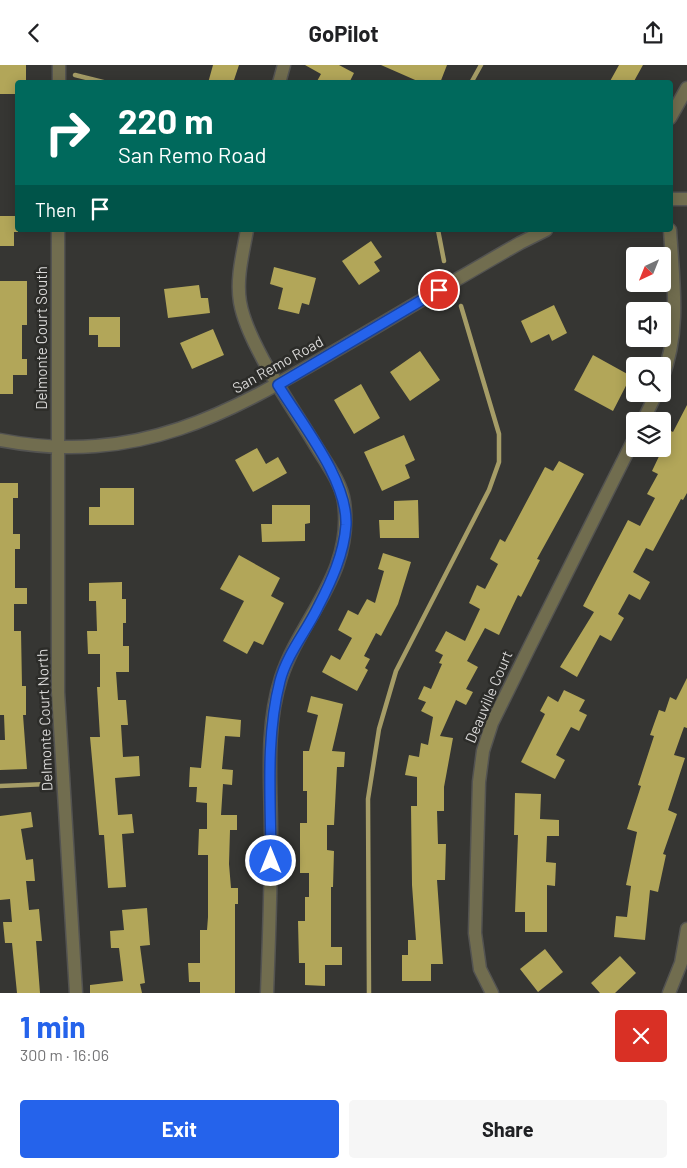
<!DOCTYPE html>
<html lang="en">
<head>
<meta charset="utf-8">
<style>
  :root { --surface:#fff; --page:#f6f6f6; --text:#202124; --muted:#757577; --accent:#2563eb }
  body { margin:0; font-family:Barlow,sans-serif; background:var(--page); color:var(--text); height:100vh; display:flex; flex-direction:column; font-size:19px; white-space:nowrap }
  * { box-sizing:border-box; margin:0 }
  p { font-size:16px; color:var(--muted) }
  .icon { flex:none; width:28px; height:28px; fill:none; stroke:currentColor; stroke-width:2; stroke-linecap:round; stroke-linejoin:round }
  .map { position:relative; height:928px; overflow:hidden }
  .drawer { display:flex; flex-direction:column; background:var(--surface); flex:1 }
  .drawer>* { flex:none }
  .banner { position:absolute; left:15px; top:15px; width:658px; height:152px; border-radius:5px; box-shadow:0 2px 12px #0003; background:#00695c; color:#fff; overflow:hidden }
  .needle { width:32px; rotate:223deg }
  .buttons { position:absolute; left:626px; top:182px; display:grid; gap:10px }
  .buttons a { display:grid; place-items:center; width:45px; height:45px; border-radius:5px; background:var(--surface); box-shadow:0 2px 12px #0003; font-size:25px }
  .pin { position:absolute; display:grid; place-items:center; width:42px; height:42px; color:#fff; margin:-21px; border:2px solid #fff; border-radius:50%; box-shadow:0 1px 5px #0007 }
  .me { position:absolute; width:55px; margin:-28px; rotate:0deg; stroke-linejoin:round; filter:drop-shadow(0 0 4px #0008) }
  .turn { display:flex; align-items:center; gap:18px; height:105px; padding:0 20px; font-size:22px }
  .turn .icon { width:65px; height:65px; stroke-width:2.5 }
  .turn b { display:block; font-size:35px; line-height:42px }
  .then { display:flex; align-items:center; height:48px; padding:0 20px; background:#0003; gap:10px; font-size:19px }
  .round { display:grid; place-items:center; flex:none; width:52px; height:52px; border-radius:5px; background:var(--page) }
  .summary { display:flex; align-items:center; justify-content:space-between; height:85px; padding:0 20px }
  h1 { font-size:30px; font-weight:700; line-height:38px; color:var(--accent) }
  .button { display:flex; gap:10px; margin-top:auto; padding:10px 20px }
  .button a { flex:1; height:58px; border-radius:5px; background:var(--accent); color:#fff; font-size:20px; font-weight:700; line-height:58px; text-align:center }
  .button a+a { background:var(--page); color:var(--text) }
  header { display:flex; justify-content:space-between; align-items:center; height:65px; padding:0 20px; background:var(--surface); font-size:22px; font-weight:700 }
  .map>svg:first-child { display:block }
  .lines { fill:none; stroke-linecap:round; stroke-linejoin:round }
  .stream { stroke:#a69d67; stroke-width:4.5 }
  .building { fill:#b2a659 }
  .minor-casing { stroke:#535351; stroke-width:15 }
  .minor { stroke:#716d4f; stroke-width:12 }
  .route-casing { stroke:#184099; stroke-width:12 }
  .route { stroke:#2563eb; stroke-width:9 }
  .labels { text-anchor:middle; stroke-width:5; stroke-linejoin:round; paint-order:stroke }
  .street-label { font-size:15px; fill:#d9d8d7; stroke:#2c2c29 }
</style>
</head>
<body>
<header><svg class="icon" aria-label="back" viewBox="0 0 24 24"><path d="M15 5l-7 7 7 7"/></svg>GoPilot<svg class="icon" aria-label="share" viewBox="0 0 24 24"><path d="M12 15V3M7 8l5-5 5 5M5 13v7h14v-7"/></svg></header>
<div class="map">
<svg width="687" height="928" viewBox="0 0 687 928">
  <rect width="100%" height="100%" fill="#363633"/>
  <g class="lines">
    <path class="stream" d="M75 10 107 18
      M471 18 481 0
      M438 165 444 196
      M0 721 48 719
      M369 928 368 734 379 664 396 606 489 425 499 397V369L461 241"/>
  </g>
  <path class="building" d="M0 0H26V18H18V29H0Z
    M213 0H239L233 18H208Z
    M305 0H339L354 8 349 18H316L321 9Z
    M381 0H447L440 18H422Z
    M619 0H643L633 18H609Z
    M0 151H18V167H14V181H0Z
    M371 176 382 192 374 197 380 206 359 220 342 196Z
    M274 202 316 213 309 240 302 238 299 249 278 244 283 223 270 219Z
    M0 216H27V260H22V294H27V310H13V329H0Z
    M199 220 201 233H208L210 248 168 253 164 224Z
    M554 240 567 268 552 276 549 269 531 278 521 256Z
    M89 252H120V282H98V270H89Z
    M213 264 224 290 192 304 180 278Z
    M420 286 440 315 410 336 390 307Z
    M593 290 631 311 613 346 574 325Z
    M361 319 380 353 354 369 334 335Z
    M687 340V428L683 435 681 434 653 486 646 483 633 507 650 517 640 535 629 529 618 549 624 553 611 576 600 570 577 612 560 602 594 547 583 541 628 455 640 461 655 433 647 429 658 409 652 406 671 366 673 367Z
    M404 370 415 395 405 400 410 413 382 426 364 387Z
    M257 383 266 399 278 392 287 408 253 427 235 395Z
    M559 396 584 409 537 494 540 495 521 532 518 530 499 570 485 563 467 596 478 602 466 624 473 627 466 640 456 635 440 671 453 673 444 722V746H437L438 779H446L445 815H437L443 899H431V916H402V890H408V875H416L412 820 411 741H417V712L405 710 409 690 419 692 421 678 428 680 433 652 421 646 426 637 418 634 424 621 431 624 442 599 439 598 443 590 435 586 446 566 465 576 480 544 469 538 477 520 485 524 498 499 490 494 500 474 505 477 545 402 553 406Z
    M0 418H18V433H13V469H20V484H15V523H27V539H14V566H21L22 621H26V650H23L27 704 0 705V675H5L4 650H0Z
    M100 423H134V460H89V442H100Z
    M418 435 419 473H380L379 455H394V436Z
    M272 440H310V458L305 459V476L262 477 261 459H272Z
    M383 488 411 497 398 539 381 571 376 568 364 591 370 594 365 603 368 605 357 626 322 607 331 590 340 595 352 573 338 565 348 545 358 550 367 534 375 538 384 506 378 504Z
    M239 490 280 513 271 531 284 538 263 580 254 576 247 589 223 576 244 536 220 524Z
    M122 517V534H126V558H123V581H129V607H116L118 635H126L128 660H121L123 692 139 691 140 711 115 713 118 750 132 749 134 768 122 769 126 822 108 823 104 770H99L90 672H100L97 622H100V589H88L87 566H97L96 536H89V518Z
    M687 613V663L684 662 674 690 685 693 668 745 677 749 663 789 666 790 658 827 650 825 645 875 614 872 616 851 627 852 631 821 626 820 637 767 627 764 641 721 638 720 654 671 650 670 659 645 665 647 670 632 676 635Z
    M564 625 585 635 579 646 587 650 579 666 571 662 556 690 565 695 555 714 521 697 545 649 540 646 548 631 558 637Z
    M311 631 343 639 332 686 345 687 344 702H337L334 760H327V785L334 786 333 822H331V882H342V900H325V921L305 920V898H299L298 856H305V832H309V808H300V758H307V726H303V686H309L318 650 307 647Z
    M206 651 241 655 240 672 225 671 222 704 233 705 232 720 223 719 221 750H237V765H230L229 799 231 823H238V839H235V928H200V917H189L188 898H200V865H207L208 852V790H198L199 764H207V738L196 737 197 722H189L190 702 201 703Z
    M515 728 541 729 540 754 559 755V771H547L546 797 556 798 555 821 547 820V867H525V847H515L518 770H514Z
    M31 747 33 762 21 764 26 795 33 794 35 816H26L29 845 39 844 42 876H36L40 928H17L12 878H5L3 857H12L10 834 0 835V751Z
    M147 843 150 880 140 881 145 918 140 919 142 928H90V920L123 916 119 883H111L110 866 124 865 122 845Z
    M545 884 563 907 538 927 520 904Z
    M620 891 636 908 615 928H600L591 918Z"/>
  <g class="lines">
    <g class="minor-casing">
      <path id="minor" d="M59 18V0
        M279 18 284 0
        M670 53 687 23
        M670 134H687
        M58 165V627L76 928
        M247 165C243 188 236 213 240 237 247 278 291 340 313 376 324 395 341 416 344 437 354 509 301 552 281 613 265 663 271 718 271 770 271 823 269 875 267 928
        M662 314C681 265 673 216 670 165
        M643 356 656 329
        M0 375C141 402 231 347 347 279 405 245 462 211 520 178L546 165
        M492 928 480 904 475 868 479 717 483 686 492 658 529 583 635 372
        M669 928 681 898 687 864"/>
    </g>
    <use href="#minor" class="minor"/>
  </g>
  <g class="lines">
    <g class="route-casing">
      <path id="route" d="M271 796C271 736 265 674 280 616 287 589 306 567 318 542 331 517 344 489 346 460 348 415 301 358 278 320L439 225"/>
    </g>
    <use href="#route" class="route"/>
  </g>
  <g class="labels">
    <g class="street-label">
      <text transform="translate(42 273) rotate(-90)" y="5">Delmonte Court South</text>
      <text transform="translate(278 300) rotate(-29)" y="5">San Remo Road</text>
      <text transform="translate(489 632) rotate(-67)" y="5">Deauville Court</text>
      <text transform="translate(45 655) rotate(-92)" y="5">Delmonte Court North</text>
    </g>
  </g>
</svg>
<div class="buttons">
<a><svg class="needle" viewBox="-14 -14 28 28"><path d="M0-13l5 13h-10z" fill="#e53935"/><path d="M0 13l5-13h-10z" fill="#757577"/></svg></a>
<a><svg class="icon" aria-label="sound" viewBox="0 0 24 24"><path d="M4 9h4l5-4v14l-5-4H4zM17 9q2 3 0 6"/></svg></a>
<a><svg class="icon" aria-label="search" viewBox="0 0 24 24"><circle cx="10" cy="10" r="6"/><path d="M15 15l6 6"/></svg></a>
<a><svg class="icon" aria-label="layers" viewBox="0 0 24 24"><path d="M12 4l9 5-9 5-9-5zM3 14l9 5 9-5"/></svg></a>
</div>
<div class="pin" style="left:439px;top:225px;background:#d93025"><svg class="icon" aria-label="arrive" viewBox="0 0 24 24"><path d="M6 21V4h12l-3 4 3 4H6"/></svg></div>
<svg class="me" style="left:271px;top:796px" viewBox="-20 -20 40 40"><circle r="17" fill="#2563eb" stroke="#fff" stroke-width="3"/><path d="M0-11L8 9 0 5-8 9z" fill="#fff"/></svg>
<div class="banner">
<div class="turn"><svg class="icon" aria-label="right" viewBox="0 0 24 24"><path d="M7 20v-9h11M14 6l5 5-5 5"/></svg><div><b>220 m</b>San Remo Road</div></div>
<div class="then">Then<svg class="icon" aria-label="arrive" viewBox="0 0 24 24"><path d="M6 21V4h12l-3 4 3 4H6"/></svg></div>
</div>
</div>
<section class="drawer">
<div class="summary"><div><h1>1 min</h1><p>300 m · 16:06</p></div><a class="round" style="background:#d93025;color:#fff"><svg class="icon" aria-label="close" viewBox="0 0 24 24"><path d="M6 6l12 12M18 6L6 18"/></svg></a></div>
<div class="button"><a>Exit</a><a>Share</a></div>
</section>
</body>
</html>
